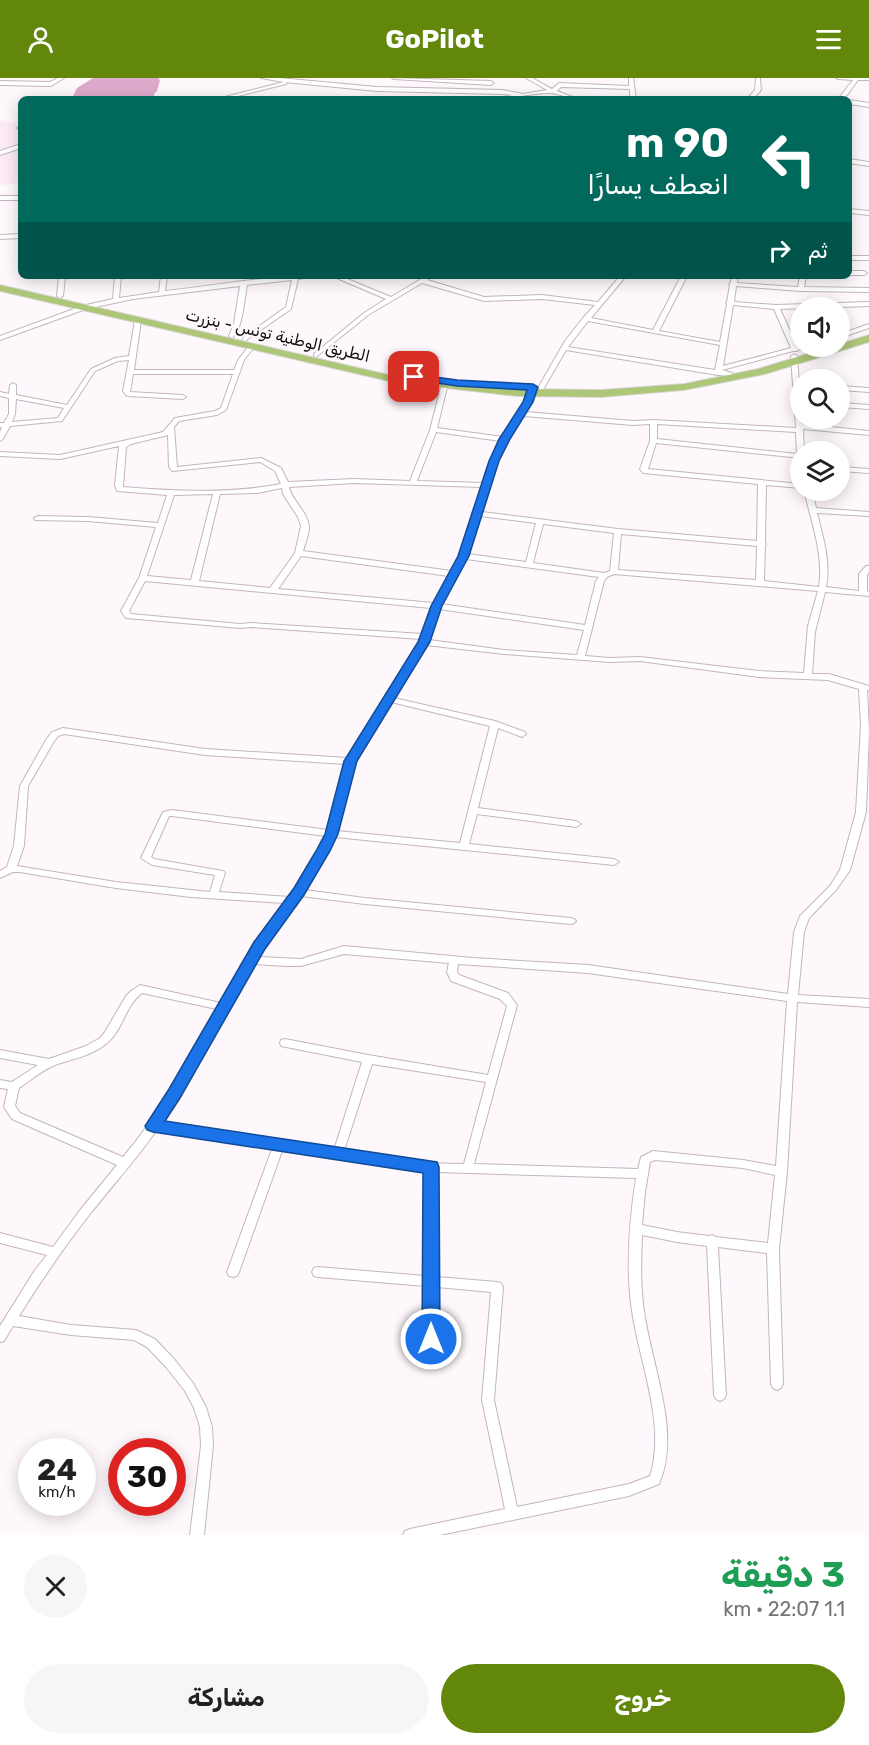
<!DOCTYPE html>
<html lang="ar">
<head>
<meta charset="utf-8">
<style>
  :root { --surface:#fff; --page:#f6f6f6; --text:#202124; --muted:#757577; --accent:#63870b }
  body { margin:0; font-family:Rubik,"Noto Naskh Arabic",sans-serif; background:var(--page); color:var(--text); direction:rtl; height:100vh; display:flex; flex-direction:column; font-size:22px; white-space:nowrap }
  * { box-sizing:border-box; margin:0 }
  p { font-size:20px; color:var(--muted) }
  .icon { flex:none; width:33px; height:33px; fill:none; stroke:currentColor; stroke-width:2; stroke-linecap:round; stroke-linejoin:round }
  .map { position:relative; height:1457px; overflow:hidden; direction:ltr }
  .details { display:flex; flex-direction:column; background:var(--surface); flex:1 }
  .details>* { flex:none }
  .banner { position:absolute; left:18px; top:18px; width:834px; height:183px; border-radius:9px; box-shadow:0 3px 15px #0003; direction:rtl; background:#00695c; color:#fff; overflow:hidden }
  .fabs { position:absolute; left:790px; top:219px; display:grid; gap:12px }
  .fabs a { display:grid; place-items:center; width:60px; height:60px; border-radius:50%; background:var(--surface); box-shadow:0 3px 15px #0003; font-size:30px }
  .speed { position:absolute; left:18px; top:1360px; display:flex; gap:12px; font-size:30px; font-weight:700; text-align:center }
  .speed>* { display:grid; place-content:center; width:78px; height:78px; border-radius:50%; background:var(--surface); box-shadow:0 3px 15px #0003; line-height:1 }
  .speed small { font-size:15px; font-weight:400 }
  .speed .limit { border:9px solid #d22; background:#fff; color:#111 }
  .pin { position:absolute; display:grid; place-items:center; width:51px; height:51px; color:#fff; margin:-26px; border-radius:12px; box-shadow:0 3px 9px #0006 }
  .me { position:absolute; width:66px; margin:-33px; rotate:0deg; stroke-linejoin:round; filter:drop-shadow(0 0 4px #0008) }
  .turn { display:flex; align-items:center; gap:21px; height:126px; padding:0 24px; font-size:27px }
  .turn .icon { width:78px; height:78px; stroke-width:2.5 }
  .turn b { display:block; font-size:42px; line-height:51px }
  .then { display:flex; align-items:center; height:57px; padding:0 24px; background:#0003; gap:12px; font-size:22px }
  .round { display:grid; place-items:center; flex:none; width:63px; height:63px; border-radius:32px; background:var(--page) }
  .head { display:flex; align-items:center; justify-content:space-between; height:102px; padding:0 24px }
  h1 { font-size:36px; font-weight:700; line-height:45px; color:#1e9e55 }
  .button { display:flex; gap:12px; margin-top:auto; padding:12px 24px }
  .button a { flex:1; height:69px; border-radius:36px; background:var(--accent); color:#fff; font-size:24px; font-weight:700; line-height:69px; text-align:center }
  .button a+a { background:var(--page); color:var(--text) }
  header { display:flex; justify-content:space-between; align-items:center; height:78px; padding:0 24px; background:var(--accent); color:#fff; font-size:27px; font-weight:700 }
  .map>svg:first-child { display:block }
  .built { fill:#fceaf5 }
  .water { fill:#deaacb }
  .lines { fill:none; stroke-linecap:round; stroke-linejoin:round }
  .minor-casing { stroke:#c3b5be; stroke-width:2 }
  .tertiary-casing { stroke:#c3b5be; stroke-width:2 }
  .primary-casing { stroke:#d9d8d8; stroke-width:2 }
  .minor { fill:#fff; fill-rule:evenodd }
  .tertiary { fill:#fff; fill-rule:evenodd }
  .primary { fill:#adc678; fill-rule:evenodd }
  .route { fill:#1a73e8; stroke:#114b97; stroke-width:1.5 }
  .labels { text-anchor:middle; stroke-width:4.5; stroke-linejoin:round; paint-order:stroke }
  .far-street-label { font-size:16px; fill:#100b0e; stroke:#fef8fc }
</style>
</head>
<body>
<header><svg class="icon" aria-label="menu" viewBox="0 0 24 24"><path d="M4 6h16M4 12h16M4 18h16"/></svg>GoPilot<svg class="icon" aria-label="person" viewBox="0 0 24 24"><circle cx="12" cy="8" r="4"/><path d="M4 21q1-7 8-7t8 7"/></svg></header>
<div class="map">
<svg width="869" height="1457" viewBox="0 0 869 1457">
  <rect width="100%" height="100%" fill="#fef8fc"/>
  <path class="built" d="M0 42 21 46V105L0 107Z"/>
  <path class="water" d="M93 0H158L160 2 157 13 154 16V21H84L73 18 77 10Z"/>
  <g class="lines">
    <g class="minor-casing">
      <path id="minor" d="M58 0H64L51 8 0 7V3L50 4Z
        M261 0H279L377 9 503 12 523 16 547 12 526 0H532L552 11 559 5 629 8V0H633L636 21H630V11L561 9 557 13 578 21C568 21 559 15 550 15 531 15 512 21 492 21L512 17 503 16 377 13 284 4 287 5 286 6 226 21H217L284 4Z
        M392 0 491 3 494 5 491 7 394 1Z
        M756 0H760L761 12 753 21H747L755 12Z
        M836 0H869V2H858L844 21H838L853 2 838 1Z
        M849 22 869 25V29L849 26Z
        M20 48H21V52L17 50Z
        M21 66V70L0 77V73Z
        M849 81 869 84V88L849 85Z
        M21 156V160L0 161V157Z
        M849 178H869V182H849Z
        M849 193H864L867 195 864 197H849Z
        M59 198H65L63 218 60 220 57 218Z
        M115 198H121L119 220 159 214 161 198H167L165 213C214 208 263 198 312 198L298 201 291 231 245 263 243 262V260L286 229 292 202 247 207C244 222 243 251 232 260L229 258 234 245 240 208 133 221 86 231 0 262V258L82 228 113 221Z
        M332 198H340L391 219 426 198H433L427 202 484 219 542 217 598 224 620 198H626L591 240 653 252 681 198H687L659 253 720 264 727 226 726 225 727 224 730 207 729 206 731 204 732 198H738L737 205 798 209 800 198H806L804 209 869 210V214L801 213 736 208 734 224 776 227 869 224V228L780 231 797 268 801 267V268L807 269 798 272 797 273H793L722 292 732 295V297H718L566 272 544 310 541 312 538 310 565 263 583 240 595 227 542 221 484 223 422 205 368 237 316 279 314 278V276L364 235 386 221ZM733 227 774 231 791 270 723 288ZM588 243 720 267 715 292 568 269Z
        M138 240 141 242 134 292H234L238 282 250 267 255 268 244 282 226 332 217 337 179 343 174 349 177 389 261 380 281 390 288 404 354 401 410 403 430 352 441 309 444 307 447 309 437 350 503 359 519 336 530 309 533 307 536 309 526 334 633 343 654 342 796 350 791 278 794 276 797 278 802 346 869 353V357L803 351 804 374H801V380L656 365 648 391 801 406V410L766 407 765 464 766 466 765 468 764 503 819 509C824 476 811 443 804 412H812L816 430 869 434V438L817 435C823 459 831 484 826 509L859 513V496L866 488H869V494L867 497V513L869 514V518L825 514 815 554 812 596H829L869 608V612H867L869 653 866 734 850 792 836 812 809 840 804 854 798 917 869 921V929L797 924 787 1094 779 1171 783 1306 781 1310 777 1312 773 1310 771 1306 767 1175 718 1169 726 1317 724 1321 720 1323 716 1321 714 1317 707 1168 677 1164 642 1157C641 1184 640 1212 645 1239 653 1291 681 1356 659 1406L629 1418 440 1457H403L405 1453 410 1451 505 1431 482 1322 491 1214 437 1209V1261L435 1265 431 1266 427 1265 425 1261V1208L318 1199 314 1198 312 1194 314 1190 318 1189 425 1198V1094L282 1073 239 1194 237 1198 233 1199 229 1198 227 1194 272 1071 156 1053C136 1082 112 1108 90 1136 64 1169 41 1203 19 1238L71 1247 136 1252 155 1261 174 1281 193 1305 206 1329 212 1349 213 1368 204 1457H190L201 1368 200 1349 194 1330 185 1313 166 1289 147 1269 134 1262 71 1257 13 1248 4 1263 0 1264V1248L35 1192 47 1177 0 1165V1155L53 1169 81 1131 117 1087 12 1041 4 1029 8 1011 0 1010V1002L12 1004 38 987 0 980V972L49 981 86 968 100 960 105 954 126 918 131 913 140 907 221 925 248 879 284 825 191 819 116 810 20 794H13L0 800V793L7 789 14 768 20 708 46 662 52 654 63 650 205 671 348 680 421 561 252 549 240 550 126 540 121 533 139 500 156 449 88 443 35 442 34 440 38 438 88 439 158 445 167 417 117 413 115 407 119 368 60 381 0 378V374L60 377 163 354 175 340 215 333 221 330 233 296H133L130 314 183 317 186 319 183 321 128 318 126 317 123 313 129 282 118 283 95 293 62 343 10 348 3 361 0 363V354L2 349H0V345H4L9 336V320L0 318V314L9 316 10 307 13 305 16 307V317L67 327 91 291 115 280 129 278 135 242ZM16 321 64 330 58 340 12 344 15 336ZM524 338 633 347 650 346V363L640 391 643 395 758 406 757 463 618 451 482 434 498 383 508 361ZM657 346 796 354 797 376 657 361ZM436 354 501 363 490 383 484 405 417 403ZM168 357 169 389 172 393 260 384 275 393 281 406C230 416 175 413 123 409L126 369 131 366ZM354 405 482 409 474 433 472 435 473 437 460 478 452 493 303 473C305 466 309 456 309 449 308 434 292 423 289 409ZM282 410 283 416 298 439 301 448 295 475 270 510 199 503 220 416 257 415ZM213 416 191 502 147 498 174 417ZM480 438 536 445 526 484 468 476ZM543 446 614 455 610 493 604 495 533 485ZM621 456 757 468 756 502 618 492ZM301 478 449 498 434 525 278 511ZM466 481 599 499 596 503 585 547 441 526ZM614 496 818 513 808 548 804 595 759 593 640 579 610 580 585 578 604 503 607 499ZM145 503 431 530 423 556 252 545 240 546 131 536 129 533ZM439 531 584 552 577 577 504 572 429 562ZM426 567 504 576 610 584 640 583 759 599 828 602 859 611 861 647 856 734 840 792 830 808 800 838 794 854 788 916 588 887 473 880 344 868 301 881 259 879 289 831 301 818 365 826 571 846 574 845 576 843 574 841 571 840 365 820 305 812 335 759 614 787 619 784 614 781 469 766 477 736 576 749 581 746 576 743 478 730 498 650 522 659 526 656 525 654 495 643 394 620ZM391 624 490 648 460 765 337 753 355 683ZM64 656 205 677 346 686 329 752 172 732 163 734 141 780 152 787 215 797 210 814 116 804 17 788 24 768 28 708 53 665 58 658ZM169 738H172L326 758 296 812 290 819 219 814 225 795 223 793 154 781 151 779ZM344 876 449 885 447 894 451 903 500 921 507 928 488 997 368 977 285 961 281 962 280 965 281 968 362 984 334 1072 283 1064 279 1062 276 1063 161 1045C196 994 221 938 254 886L287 888H301ZM458 886 588 895 787 923 776 1088 743 1082 653 1073 641 1079 638 1091 474 1086 517 927 508 915 459 897 457 894ZM142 915 217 931C188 983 161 1034 123 1079L20 1035 15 1028 19 1010C30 1003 42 992 55 987 72 981 92 978 107 965 123 952 125 928 142 915ZM372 986 486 1004 464 1086 416 1085 344 1073ZM655 1082 743 1090 775 1097 768 1165 716 1159 712 1157 709 1158 677 1154 642 1147 645 1114 650 1084ZM437 1094 636 1100C629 1145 625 1194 633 1239 641 1288 666 1349 650 1398L629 1406 517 1429 494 1322 503 1209 501 1205 497 1204 437 1199Z
        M869 246V250L840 260V256Z
        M840 308 869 310V314L840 312Z
        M840 325 869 327V331L840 329Z
        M840 389 869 391V395L840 393Z"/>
    </g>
    <g class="tertiary-casing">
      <path id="tertiary" d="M0 118H21V122H0Z
        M849 131 869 133V137L849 135Z"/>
    </g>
    <g class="primary-casing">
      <path id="primary" d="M0 207 393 298 517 311 601 312 684 306 758 291 833 268H840V266L869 257V264L765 296 684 312 601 319 517 318 393 304 0 213Z"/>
    </g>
    <use href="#minor" class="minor"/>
    <use href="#tertiary" class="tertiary"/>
    <use href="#primary" class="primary"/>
  </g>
  <path class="route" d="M414 296 457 302 533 306 538 309 533 324 510 361 499 383 469 478 442 528 430 564 357 683 338 756 330 773 304 817 265 871 180 1020 165 1043 437 1084 439 1089 440 1261 438 1267 431 1269 425 1267 422 1261 423 1095 153 1054 147 1052 145 1048 169 1011 254 864 294 810 316 773 325 756 344 683 418 564 431 528 458 478 489 383 499 361 523 324 527 312 457 308 411 301V297Z"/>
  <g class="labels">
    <g class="far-street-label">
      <text transform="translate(278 257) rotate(13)" y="6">الطريق الوطنية تونس - بنزرت</text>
    </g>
  </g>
</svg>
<div class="fabs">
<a><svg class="icon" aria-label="sound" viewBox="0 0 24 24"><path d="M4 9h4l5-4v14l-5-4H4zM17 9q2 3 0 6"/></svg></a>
<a><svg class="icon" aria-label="search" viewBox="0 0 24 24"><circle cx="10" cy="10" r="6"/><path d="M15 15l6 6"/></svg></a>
<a><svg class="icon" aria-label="layers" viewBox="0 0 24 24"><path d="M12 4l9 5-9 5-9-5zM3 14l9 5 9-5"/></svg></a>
</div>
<div class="speed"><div>24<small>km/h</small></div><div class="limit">30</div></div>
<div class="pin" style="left:414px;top:299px;background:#d93025"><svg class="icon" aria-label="arrive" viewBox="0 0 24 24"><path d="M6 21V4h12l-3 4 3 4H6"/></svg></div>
<svg class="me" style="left:431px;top:1261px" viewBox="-20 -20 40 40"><circle r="17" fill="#1a73e8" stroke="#fff" stroke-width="3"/><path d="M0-11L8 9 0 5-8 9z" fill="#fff"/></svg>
<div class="banner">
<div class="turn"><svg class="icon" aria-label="left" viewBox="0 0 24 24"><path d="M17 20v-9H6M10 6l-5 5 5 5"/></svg><div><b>90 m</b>انعطف يسارًا</div></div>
<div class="then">ثم<svg class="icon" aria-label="right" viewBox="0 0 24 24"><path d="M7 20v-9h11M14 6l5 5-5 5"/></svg></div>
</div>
</div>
<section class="details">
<div class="head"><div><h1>3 دقيقة</h1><p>1.1 km · 22:07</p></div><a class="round"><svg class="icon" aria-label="close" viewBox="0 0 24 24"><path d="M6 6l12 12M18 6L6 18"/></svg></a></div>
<div class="button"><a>خروج</a><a>مشاركة</a></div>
</section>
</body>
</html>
